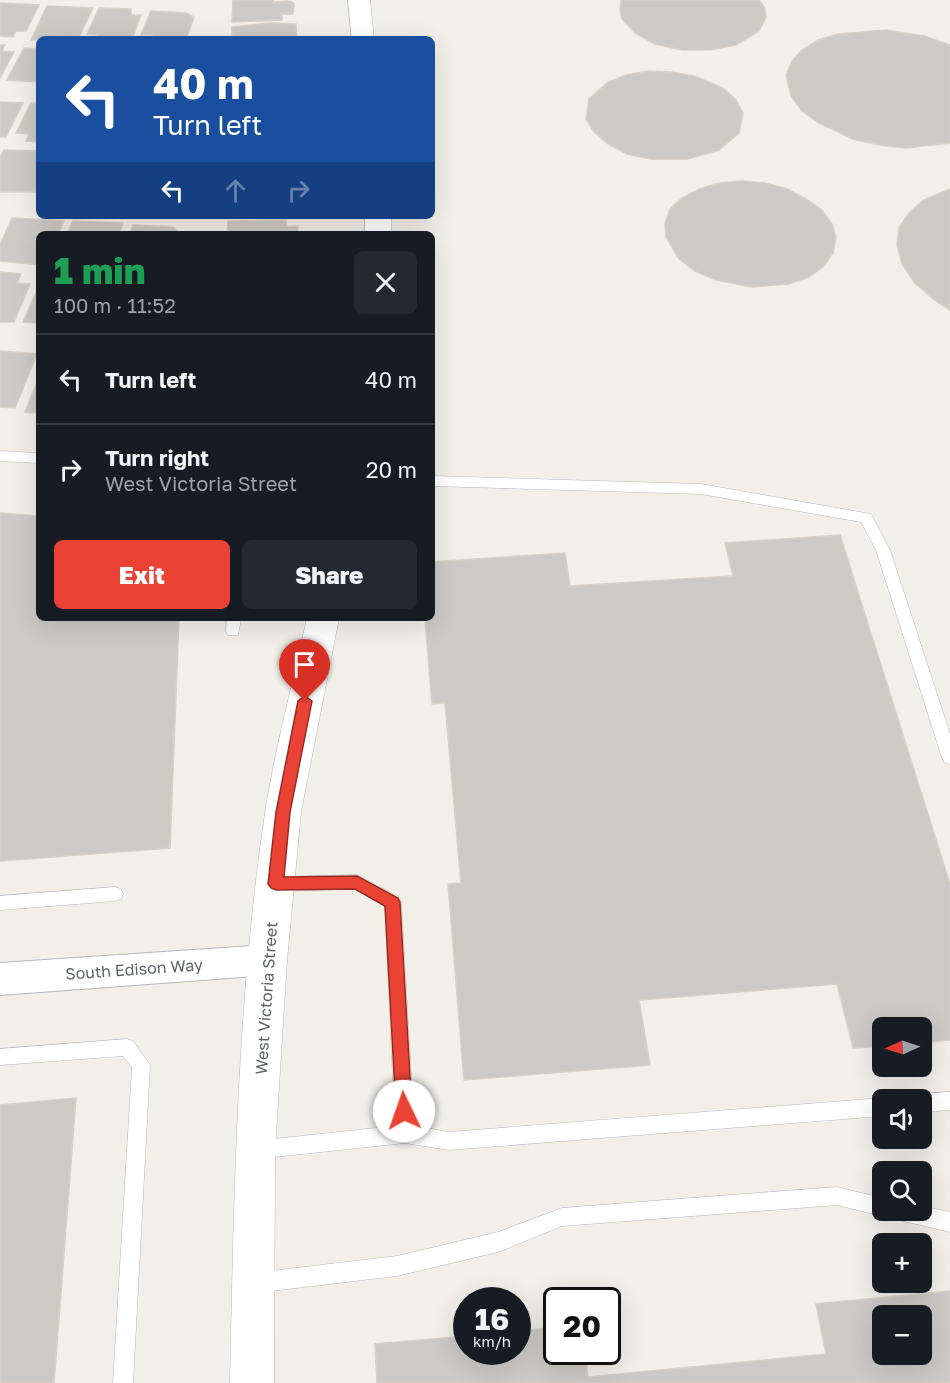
<!DOCTYPE html>
<html lang="en">
<head>
<meta charset="utf-8">
<style>
  :root { --surface:#171b24; --page:#242831; --text:#f1f3f6; --muted:#9ea1a6; --line:#363941; --accent:#ea4335 }
  body { margin:0; font-family:"Golos Text",sans-serif; background:var(--page); color:var(--text); height:100vh; display:flex; flex-direction:column; font-size:22px; white-space:nowrap }
  * { box-sizing:border-box; margin:0 }
  p { font-size:20px; color:var(--muted) }
  .icon { flex:none; width:33px; height:33px; fill:none; stroke:currentColor; stroke-width:2; stroke-linecap:round; stroke-linejoin:round }
  .map { position:relative; flex:1; overflow:hidden }
  .drawer { position:absolute; left:36px; top:231px; width:399px; height:390px; display:flex; flex-direction:column; background:var(--surface); border-radius:9px; box-shadow:0 6px 24px #0002 }
  .drawer>* { flex:none }
  .hud { position:absolute; left:36px; top:36px; width:399px; height:183px; border-radius:9px; box-shadow:0 6px 24px #0002; background:#1a4fa0; color:#fff; overflow:hidden }
  .needle { width:39px; rotate:267deg }
  .tools { position:absolute; left:872px; top:1017px; display:grid; gap:12px }
  .tools a { display:grid; place-items:center; width:60px; height:60px; border-radius:9px; background:var(--surface); box-shadow:0 6px 24px #0002; font-size:30px }
  .speed { position:absolute; left:453px; top:1287px; display:flex; gap:12px; font-size:30px; font-weight:700; text-align:center }
  .speed>* { display:grid; place-content:center; width:78px; height:78px; border-radius:50%; background:var(--surface); box-shadow:0 6px 24px #0002; line-height:1 }
  .speed small { font-size:15px; font-weight:400 }
  .speed .limit { border:3px solid #111; border-radius:9px; background:#fff; color:#111 }
  .pin { position:absolute; display:grid; place-items:center; width:51px; height:51px; color:#fff; margin:-62px -26px; border-radius:50% 50% 50% 0; rotate:-45deg; box-shadow:0 0 6px #0007 }
  .pin .icon { rotate:45deg }
  .me { position:absolute; width:66px; margin:-33px; rotate:357deg; stroke-linejoin:round; filter:drop-shadow(0 0 4px #0008) }
  .turn { display:flex; align-items:center; gap:21px; height:126px; padding:0 18px; font-size:27px }
  .turn .icon { width:78px; height:78px; stroke-width:2.5 }
  .turn b { display:block; font-size:42px; line-height:51px }
  .lanes { display:flex; align-items:center; height:57px; padding:0 18px; background:#0003; justify-content:center; gap:30px; direction:ltr }
  .lanes .off { opacity:.35 }
  .round { display:grid; place-items:center; flex:none; width:63px; height:63px; border-radius:9px; background:var(--page) }
  .summary { display:flex; align-items:center; justify-content:space-between; height:102px; padding:0 18px }
  h1 { font-size:36px; font-weight:800; line-height:45px; color:#1e9e55 }
  .action { display:flex; gap:12px; margin-top:auto; padding:12px 18px }
  .action a { flex:1; height:69px; border-radius:9px; background:var(--accent); color:#fff; font-size:24px; font-weight:800; line-height:69px; text-align:center }
  .action a+a { background:var(--page); color:var(--text) }
  ul { padding:0; list-style:none }
  li { display:flex; align-items:center; gap:18px; height:90px; padding:0 18px; border-top:2px solid var(--line) }
  li div { flex:1 }
  li b { display:block; font-size:22px }
  li em { font-style:normal }
  .map>svg:first-child { display:block }
  .building { fill:#cccac5; stroke:#d6d1c6; stroke-width:1.5; fill-rule:evenodd }
  .lines { fill:none; stroke-linecap:round; stroke-linejoin:round }
  .service-casing { stroke:#b5b8bc; stroke-width:1 }
  .minor-casing { stroke:#b5b8bc; stroke-width:2 }
  .tertiary-casing { stroke:#b5b8bc; stroke-width:1 }
  .service { fill:#fff; fill-rule:evenodd }
  .minor { fill:#fff; fill-rule:evenodd }
  .tertiary { fill:#fff; fill-rule:evenodd }
  .route { fill:#ea4335; stroke:#982c22; stroke-width:1.5 }
  .labels { text-anchor:middle; stroke-width:4.5; stroke-linejoin:round; paint-order:stroke }
  .street-label { font-size:16px; fill:#5f6368; stroke:#fff }
</style>
</head>
<body>
<div class="map">
<svg width="950" height="1383" viewBox="0 0 950 1383">
  <rect width="100%" height="100%" fill="#f1efe8"/>
  <path class="building" d="M233 0H273V2L288 1 294 3V6L293 14H282V20L232 22Z
    M621 0H759L765 8 766 17 759 31 736 45 710 50H682L655 44 635 33 622 19 620 10Z
    M0 3 39 5 26 31H16L13 37 0 36Z
    M47 6 93 8 78 39 31 40Z
    M99 8 131 9V15H141L132 39H97L98 35 87 34Z
    M151 11 186 13 194 17 186 39H152L153 35H141Z
    M269 23 296 24 297 39H232V27Z
    M886 30 924 36 950 45V143L906 148 879 145 853 139 819 123 802 111 791 96 786 75 792 61 802 50 818 40 838 34Z
    M0 45H5L2 51 14 52 0 78Z
    M24 48 39 49V82L7 80Z
    M648 71 671 72 694 76 723 88 736 100 743 113 739 133 719 150 688 159H651L627 154 608 144 594 132 586 119 589 99 607 83 626 75Z
    M0 102 23 103 6 137H0Z
    M31 103H39V142L26 141 29 134 16 133Z
    M4 150 39 151 37 192H0V158Z
    M742 181 765 183 787 189 806 199 822 210 832 224 836 238 833 253 824 266 809 277 788 284 752 287 716 280 695 271 679 259 666 237 665 223 670 209 682 198 699 189 719 183Z
    M950 189V310L933 299 914 282 902 264 897 245 899 228 909 213 924 200Z
    M12 218 64 221 58 234H39V265L0 261V245Z
    M286 220V227L298 226 297 234H227L228 221Z
    M73 221 123 223 119 234H67Z
    M133 225 173 227 180 234H130Z
    M0 272 21 274 17 283 30 284 14 322H0Z
    M38 288 39 323 23 322Z
    M0 351 37 354 15 408 0 407Z
    M39 377V407H37L35 413 25 412Z
    M0 513 39 516V618H179L170 848 0 861Z
    M840 535 950 884V1040L921 1043V1028H882V1046L853 1048 837 984 639 1000 650 1065 464 1080 448 884 461 883 445 703 432 704 425 618H432V562L565 553 570 586 733 576 725 543Z
    M76 1098 54 1383H0V1105Z
    M950 1291V1383H377L375 1344 466 1336V1352H518V1331L556 1327V1352H585L588 1377 826 1354 816 1304ZM882 1316H921V1354H882Z"/>
  <g class="lines">
    <g class="service-casing">
      <path id="service" d="M0 451 39 453V463L0 461Z
        M432 476 701 484 871 514 890 550 950 734V764L945 763 942 758 876 550 861 522 701 494 432 486Z
        M227 618H241L238 635H228L226 631Z
        M357 875 399 897 401 902 414 1126 449 1132 882 1098 885 1100H882V1116L449 1150 405 1143 255 1159 248 1156 246 1150 248 1144 255 1141 395 1126 385 906 355 889 276 891 270 889 268 884 270 879 276 877Z
        M115 887 121 889 123 894 121 899 115 901 0 910V896Z
        M127 1039 133 1041 150 1065 133 1383H113L132 1067 123 1056 0 1065V1049Z
        M950 1092V1110L921 1112V1100H913L921 1094Z
        M837 1187 882 1198V1210H921V1206L950 1212V1232L895 1219 887 1214 882 1216 837 1205 562 1226 498 1252 397 1276 254 1293 247 1290 244 1283 247 1276 254 1273 397 1256 498 1232 562 1208Z"/>
    </g>
    <g class="minor-casing">
      <path id="minor" d="M268 945 280 949 285 960 280 971 268 975 0 995V963Z"/>
    </g>
    <g class="tertiary-casing">
      <path id="tertiary" d="M348 0H370L374 39H352Z
        M365 216H391V234H365Z
        M307 618H339L301 812 287 960 275 1150 274 1383H230C234 1193 237 1002 265 813 275 748 293 683 307 618Z"/>
    </g>
    <use href="#service" class="service"/>
    <use href="#minor" class="minor"/>
    <use href="#tertiary" class="tertiary"/>
  </g>
  <path class="route" d="M305 696 312 701 290 812 284 877 357 876 398 898 400 902 412 1111 410 1116 404 1119 398 1116 396 1111 385 906 355 889 276 890 271 888 268 884 276 812 298 701Z"/>
  <g class="labels">
    <g class="street-label">
      <text transform="translate(134 969) rotate(-4)" y="6">South Edison Way</text>
      <text transform="translate(266 998) rotate(-86)" y="6">West Victoria Street</text>
    </g>
  </g>
</svg>
<div class="tools">
<a><svg class="needle" viewBox="-14 -14 28 28"><path d="M0-13l5 13h-10z" fill="#e53935"/><path d="M0 13l5-13h-10z" fill="#9ea1a6"/></svg></a>
<a><svg class="icon" aria-label="sound" viewBox="0 0 24 24"><path d="M4 9h4l5-4v14l-5-4H4zM17 9q2 3 0 6"/></svg></a>
<a><svg class="icon" aria-label="search" viewBox="0 0 24 24"><circle cx="10" cy="10" r="6"/><path d="M15 15l6 6"/></svg></a>
<a>+</a>
<a>−</a>
</div>
<div class="speed"><div>16<small>km/h</small></div><div class="limit">20</div></div>
<div class="pin" style="left:305px;top:701px;background:#d93025"><svg class="icon" aria-label="arrive" viewBox="0 0 24 24"><path d="M6 21V4h12l-3 4 3 4H6"/></svg></div>
<svg class="me" style="left:404px;top:1111px" viewBox="-20 -20 40 40"><circle r="19" fill="#fff"/><path d="M0-13L10 11 0 6-10 11z" fill="#ea4335"/></svg>
<div class="hud">
<div class="turn"><svg class="icon" aria-label="left" viewBox="0 0 24 24"><path d="M17 20v-9H6M10 6l-5 5 5 5"/></svg><div><b>40 m</b>Turn left</div></div>
<div class="lanes"><svg class="icon" aria-label="left" viewBox="0 0 24 24"><path d="M17 20v-9H6M10 6l-5 5 5 5"/></svg><svg class="icon off" aria-label="ahead" viewBox="0 0 24 24"><path d="M12 20V5M6 11l6-6 6 6"/></svg><svg class="icon off" aria-label="right" viewBox="0 0 24 24"><path d="M7 20v-9h11M14 6l5 5-5 5"/></svg></div>
</div>
<section class="drawer">
<div class="summary"><div><h1>1 min</h1><p>100 m · 11:52</p></div><a class="round"><svg class="icon" aria-label="close" viewBox="0 0 24 24"><path d="M6 6l12 12M18 6L6 18"/></svg></a></div>
<ul>
<li><svg class="icon" aria-label="left" viewBox="0 0 24 24"><path d="M17 20v-9H6M10 6l-5 5 5 5"/></svg><div><b>Turn left</b></div><em>40 m</em></li>
<li><svg class="icon" aria-label="right" viewBox="0 0 24 24"><path d="M7 20v-9h11M14 6l5 5-5 5"/></svg><div><b>Turn right</b><p>West Victoria Street</p></div><em>20 m</em></li>
</ul>
<div class="action"><a>Exit</a><a>Share</a></div>
</section>
</div>
</body>
</html>
